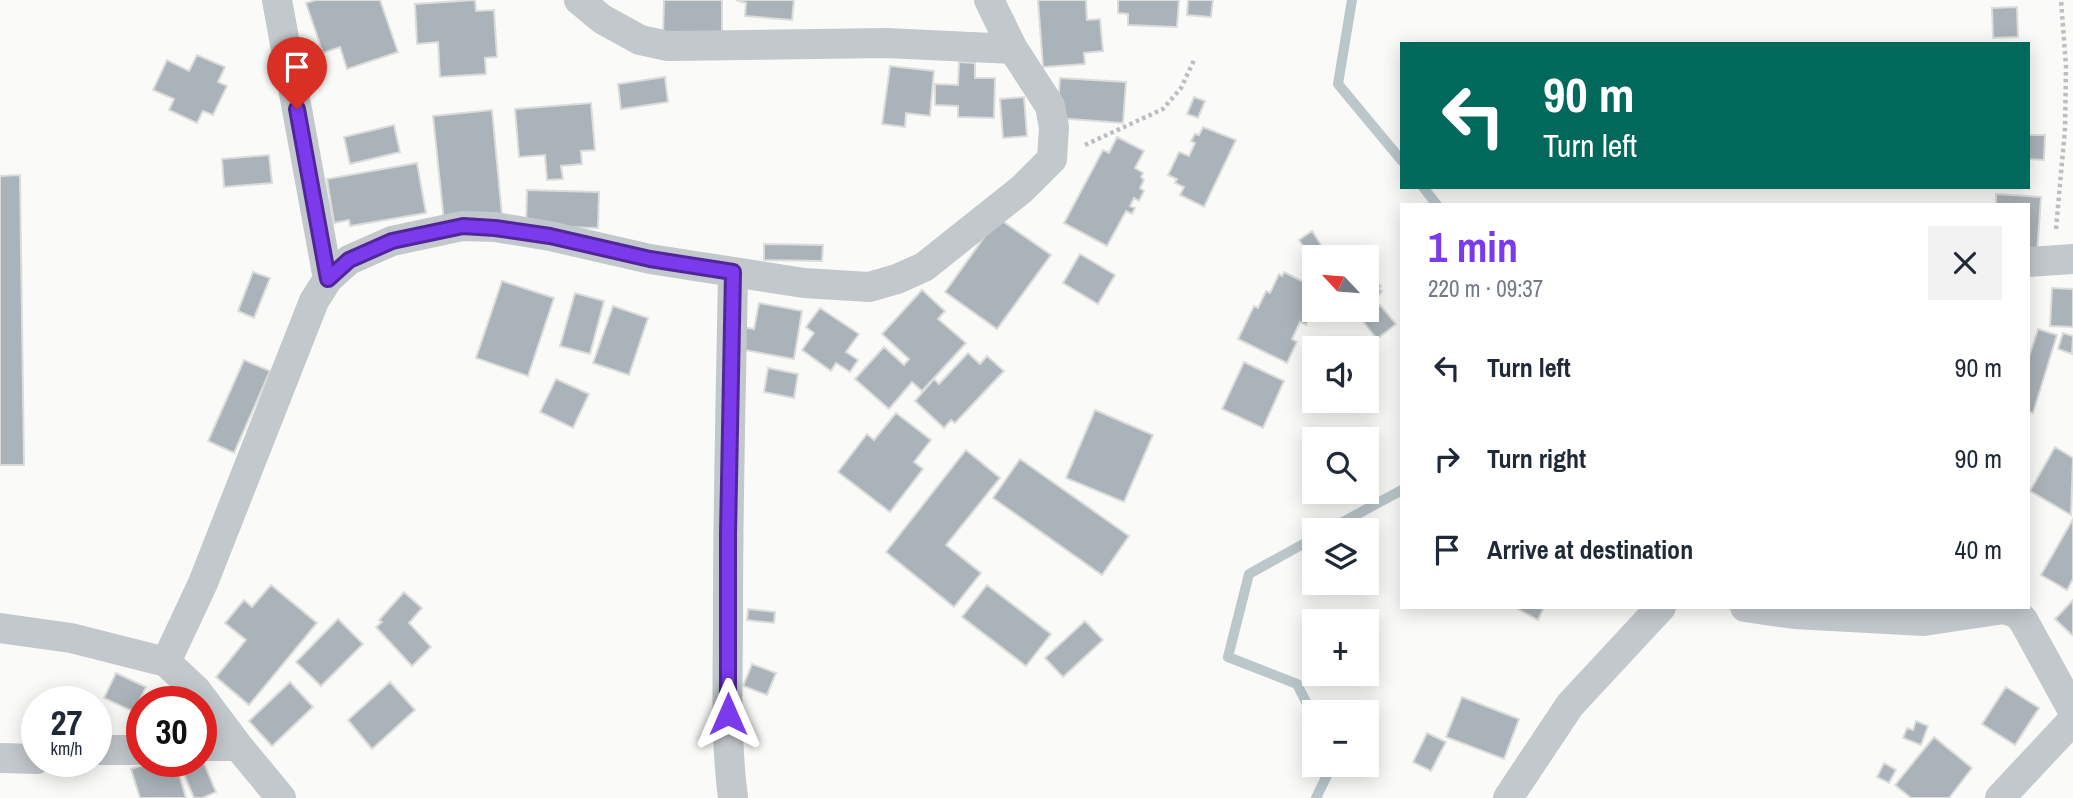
<!DOCTYPE html>
<html lang="en">
<head>
<meta charset="utf-8">
<style>
  :root { --surface:#fff; --page:#f2f2f3; --text:#1f2937; --muted:#747a83; --accent:#7c3aed }
  body { margin:0; font-family:"Archivo Narrow",sans-serif; background:var(--page); color:var(--text); height:100vh; display:flex; flex-direction:column; font-size:26px; white-space:nowrap }
  * { box-sizing:border-box; margin:0 }
  p { font-size:23px; color:var(--muted) }
  .icon { flex:none; width:38px; height:38px; fill:none; stroke:currentColor; stroke-width:2; stroke-linecap:round; stroke-linejoin:round }
  .map { position:relative; flex:1; overflow:hidden }
  .details { position:absolute; left:1400px; top:203px; width:630px; height:406px; display:flex; flex-direction:column; background:var(--surface); border-radius:0px; box-shadow:0 4px 18px #0003 }
  .details>* { flex:none }
  .guide { position:absolute; left:1400px; top:42px; width:630px; height:147px; border-radius:0px; box-shadow:0 4px 18px #0003; background:#00695c; color:#fff; overflow:hidden }
  .needle { width:46px; rotate:296deg }
  .tools { position:absolute; left:1302px; top:245px; display:grid; gap:14px }
  .tools a { display:grid; place-items:center; width:77px; height:77px; border-radius:0px; background:var(--surface); box-shadow:0 4px 18px #0003; font-size:35px }
  .speed { position:absolute; left:21px; top:686px; display:flex; gap:14px; font-size:35px; font-weight:700; text-align:center }
  .speed>* { display:grid; place-content:center; width:91px; height:91px; border-radius:50%; background:var(--surface); box-shadow:0 4px 18px #0003; line-height:1 }
  .speed small { font-size:18px; font-weight:400 }
  .speed .limit { border:10px solid #d22; background:#fff; color:#111 }
  .pin { position:absolute; display:grid; place-items:center; width:60px; height:60px; color:#fff; margin:-72px -30px; border-radius:50% 50% 50% 0; rotate:-45deg; box-shadow:0 0 7px #0007 }
  .pin .icon { rotate:45deg }
  .me { position:absolute; width:77px; margin:-38px; rotate:0deg; stroke-linejoin:round; filter:drop-shadow(0 0 5px #0008) }
  .turn { display:flex; align-items:center; gap:24px; height:147px; padding:0 28px; font-size:32px }
  .turn .icon { width:91px; height:91px; stroke-width:2.5 }
  .turn b { display:block; font-size:49px; line-height:60px }
  .round { display:grid; place-items:center; flex:none; width:74px; height:74px; border-radius:0px; background:var(--page) }
  .summary { display:flex; align-items:center; justify-content:space-between; height:119px; padding:0 28px }
  h1 { font-size:42px; font-weight:800; line-height:52px; color:var(--accent) }
  ul { padding:0; list-style:none }
  li { display:flex; align-items:center; gap:21px; height:91px; padding:0 28px }
  li div { flex:1 }
  li b { display:block; font-size:26px }
  li em { font-style:normal }
  .map>svg:first-child { display:block }
  .lines { fill:none; stroke-linecap:round; stroke-linejoin:round }
  .stream { stroke:#bbc7cb; stroke-width:10 }
  .building { fill:#aab3b9; stroke:#dcdcda; stroke-width:2 }
  .path { stroke:#bbbfc2; stroke-width:4.5; stroke-dasharray:3.5 3.5; stroke-linecap:butt }
  .street { stroke:#c3c8cc; stroke-width:30 }
  .route-casing { stroke:#51269a; stroke-width:18 }
  .route { stroke:#7c3aed; stroke-width:12 }
</style>
</head>
<body>
<div class="map">
<svg width="2073" height="798" viewBox="0 0 2073 798">
  <rect width="100%" height="100%" fill="#fafaf8"/>
  <g class="lines">
    <path class="stream" d="M1352 0 1338 84 1402 161
      M1423 187 1437 205
      M1328 530 1402 490
      M1314 538 1249 574 1228 657 1297 684 1314 718
      M1316 798 1332 765"/>
  </g>
  <path class="building" d="M316 0H380L398 52 347 69 340 47 323 53 306 3Z
    M475 0 476 11 494 10 497 57 485 58 486 74 440 77 438 42 417 44 415 4Z
    M664 0H722V37L663 36Z
    M736 0H794L792 20 745 16 746 3Z
    M1038 0H1086L1087 20 1100 19 1103 51 1084 53 1085 64 1043 67Z
    M1118 0H1179L1177 27 1128 25V14L1118 13Z
    M1188 0H1213L1211 17 1187 15Z
    M2017 7 2018 37 1993 38 1992 8Z
    M197 55 225 67 218 82 227 86 213 115 203 111 197 123 169 110 174 99 153 90 167 60 189 71Z
    M959 62 975 63V78H995L994 118 958 117V106L935 105V84L958 85Z
    M890 66 934 71 930 116 906 113 905 127 882 124Z
    M665 77 668 102 621 109 618 84Z
    M1060 78 1126 82 1123 123 1057 118Z
    M1024 97 1027 136 1003 138 1000 99Z
    M1194 97 1205 101 1198 118 1187 114Z
    M591 103 595 150 581 151 582 164 561 166 563 179 547 180 545 155 519 157 515 109Z
    M492 110 502 215 444 221 433 116Z
    M394 125 400 152 350 164 344 137Z
    M1203 127 1236 140 1204 207 1180 195 1184 187 1175 183 1177 179 1168 175 1179 152 1189 156 1195 143 1191 141 1195 134 1199 135Z
    M2028 135H2045L2044 160 2028 159Z
    M1117 137 1144 151 1135 168 1143 173 1141 177 1144 180 1140 188 1144 191 1139 201 1134 198 1130 206 1135 208 1132 214 1126 211 1107 246 1064 223 1103 150 1109 153Z
    M269 155 272 183 224 187 222 159Z
    M417 163 426 213 350 226 349 220 334 223 327 179Z
    M20 175 24 465H0V176Z
    M527 190 599 192 598 228 526 226Z
    M1996 194 2041 197 2037 254H2028V205H1996Z
    M998 218 1051 255 997 329 945 292Z
    M1312 231 1329 257H1314V263L1299 240Z
    M764 244 823 245 822 261 764 260Z
    M1080 254 1115 275 1098 304 1063 283Z
    M253 272 270 278 254 318 238 311Z
    M1284 272 1314 287 1312 292 1314 293V307L1306 325 1300 322 1292 339 1297 342 1287 363 1238 339 1254 306 1258 308 1266 291 1270 293 1279 274 1282 276Z
    M1367 275 1381 286 1379 289 1382 291 1364 316 1355 310H1367Z
    M502 281 554 298 528 376 476 358Z
    M2052 288 2073 289V327L2050 326Z
    M922 290 945 311 938 319 966 343 922 391 912 382 889 409 855 379 884 347 904 365 909 359 882 334Z
    M575 293 604 301 590 354 560 346Z
    M759 303 802 311 794 359 739 349 742 327 754 329Z
    M1380 305 1396 324 1377 339 1362 320Z
    M613 306 648 318 629 375 593 363Z
    M820 308 859 334 846 352 858 360 850 372 836 363 831 371 802 350 814 333 806 327Z
    M2038 329 2057 335 2033 413 2028 411V360Z
    M2063 333 2073 336 2072 354 2058 349Z
    M968 353 980 364 987 356 1004 371 955 423 951 420 944 428 915 401 934 379 939 384Z
    M244 360 270 371 234 453 208 441Z
    M1244 362 1284 381 1263 428 1222 409Z
    M768 368 798 374 794 398 764 392Z
    M556 379 589 394 573 428 540 412Z
    M1095 410 1153 435 1124 502 1066 478Z
    M896 413 931 440 914 462 923 469 890 512 838 472 867 434 874 440Z
    M2055 447 2073 458 2071 515 2030 491Z
    M966 450 1000 478 946 545 981 573 954 607 886 552Z
    M1020 459 1129 536 1102 575 993 498Z
    M2073 519V579L2067 590 2041 575Z
    M271 585 317 623 249 705 216 677 246 640 225 623 244 600 252 607Z
    M987 585 1051 634 1026 666 962 617Z
    M404 592 422 608 409 623 431 647 412 666 376 627 382 622 379 620Z
    M2073 600V634L2072 635 2055 619Z
    M1514 607H1544L1538 620Z
    M748 609 775 612 774 623 747 620Z
    M338 619 363 644 321 686 296 662Z
    M1085 621 1103 640 1063 677 1045 658Z
    M752 664 776 673 767 695 743 686Z
    M116 673 146 687 134 712 104 698Z
    M290 682 313 707 272 746 249 721Z
    M390 682 415 710 372 749 348 720Z
    M2006 687 2039 708 2015 745 1982 724Z
    M1462 697 1519 719 1504 759 1446 737Z
    M1916 721 1928 726 1921 745 1903 738 1907 728 1913 730Z
    M1427 733 1446 742 1431 771 1413 762Z
    M1934 737 1972 768 1949 798H1911L1895 785Z
    M201 756 216 792 202 798H194L180 765 188 761H201Z
    M156 761H175L186 798H140L131 769Z
    M1884 763 1896 770 1889 783 1877 777Z"/>
  <g class="lines">
    <path class="path" d="M1085 145 1163 109 1181 88 1195 58
      M2056 229 2065 129 2066 66 2061 0"/>
    <path class="street" d="M277 0 328 279
      M579 0 602 19 640 40 668 46 886 43 1013 49
      M2028 262 2073 259
      M1745 607 1794 614 1924 621 2004 609 2016 613 2023 620 2073 711
      M0 628 71 638 166 662 196 690 238 746 281 798
      M166 662 203 583 314 301 328 279 349 260 392 241 462 226 495 227 550 236 650 259 804 283 869 287 897 279 924 267 1022 189 1052 159 1054 127 1050 106 1013 49 989 0
      M201 746H238
      M96 750H142
      M0 758 37 759
      M733 798C725 737 728 674 728 612 728 499 731 386 733 273
      M1508 798 1570 705 1661 607
      M2000 798 2073 720"/>
  </g>
  <g class="lines">
    <g class="route-casing">
      <path id="route" d="M297 109 328 279 349 260 392 241 463 226 495 228 550 236 650 259 733 272 728 534V714"/>
    </g>
    <use href="#route" class="route"/>
  </g>
</svg>
<div class="tools">
<a><svg class="needle" viewBox="-14 -14 28 28"><path d="M0-13l5 13h-10z" fill="#e53935"/><path d="M0 13l5-13h-10z" fill="#747a83"/></svg></a>
<a><svg class="icon" aria-label="sound" viewBox="0 0 24 24"><path d="M4 9h4l5-4v14l-5-4H4zM17 9q2 3 0 6"/></svg></a>
<a><svg class="icon" aria-label="search" viewBox="0 0 24 24"><circle cx="10" cy="10" r="6"/><path d="M15 15l6 6"/></svg></a>
<a><svg class="icon" aria-label="layers" viewBox="0 0 24 24"><path d="M12 4l9 5-9 5-9-5zM3 14l9 5 9-5"/></svg></a>
<a>+</a>
<a>−</a>
</div>
<div class="speed"><div>27<small>km/h</small></div><div class="limit">30</div></div>
<div class="pin" style="left:297px;top:109px;background:#d93025"><svg class="icon" aria-label="arrive" viewBox="0 0 24 24"><path d="M6 21V4h12l-3 4 3 4H6"/></svg></div>
<svg class="me" style="left:728px;top:714px" viewBox="-20 -20 40 40"><path d="M0-17L14 15 0 8-14 15z" fill="#7c3aed" stroke="#fff" stroke-width="4"/></svg>
<div class="guide">
<div class="turn"><svg class="icon" aria-label="left" viewBox="0 0 24 24"><path d="M17 20v-9H6M10 6l-5 5 5 5"/></svg><div><b>90 m</b>Turn left</div></div>
</div>
<section class="details">
<div class="summary"><div><h1>1 min</h1><p>220 m · 09:37</p></div><a class="round"><svg class="icon" aria-label="close" viewBox="0 0 24 24"><path d="M6 6l12 12M18 6L6 18"/></svg></a></div>
<ul>
<li><svg class="icon" aria-label="left" viewBox="0 0 24 24"><path d="M17 20v-9H6M10 6l-5 5 5 5"/></svg><div><b>Turn left</b></div><em>90 m</em></li>
<li><svg class="icon" aria-label="right" viewBox="0 0 24 24"><path d="M7 20v-9h11M14 6l5 5-5 5"/></svg><div><b>Turn right</b></div><em>90 m</em></li>
<li><svg class="icon" aria-label="arrive" viewBox="0 0 24 24"><path d="M6 21V4h12l-3 4 3 4H6"/></svg><div><b>Arrive at destination</b></div><em>40 m</em></li>
</ul>
</section>
</div>
</body>
</html>
